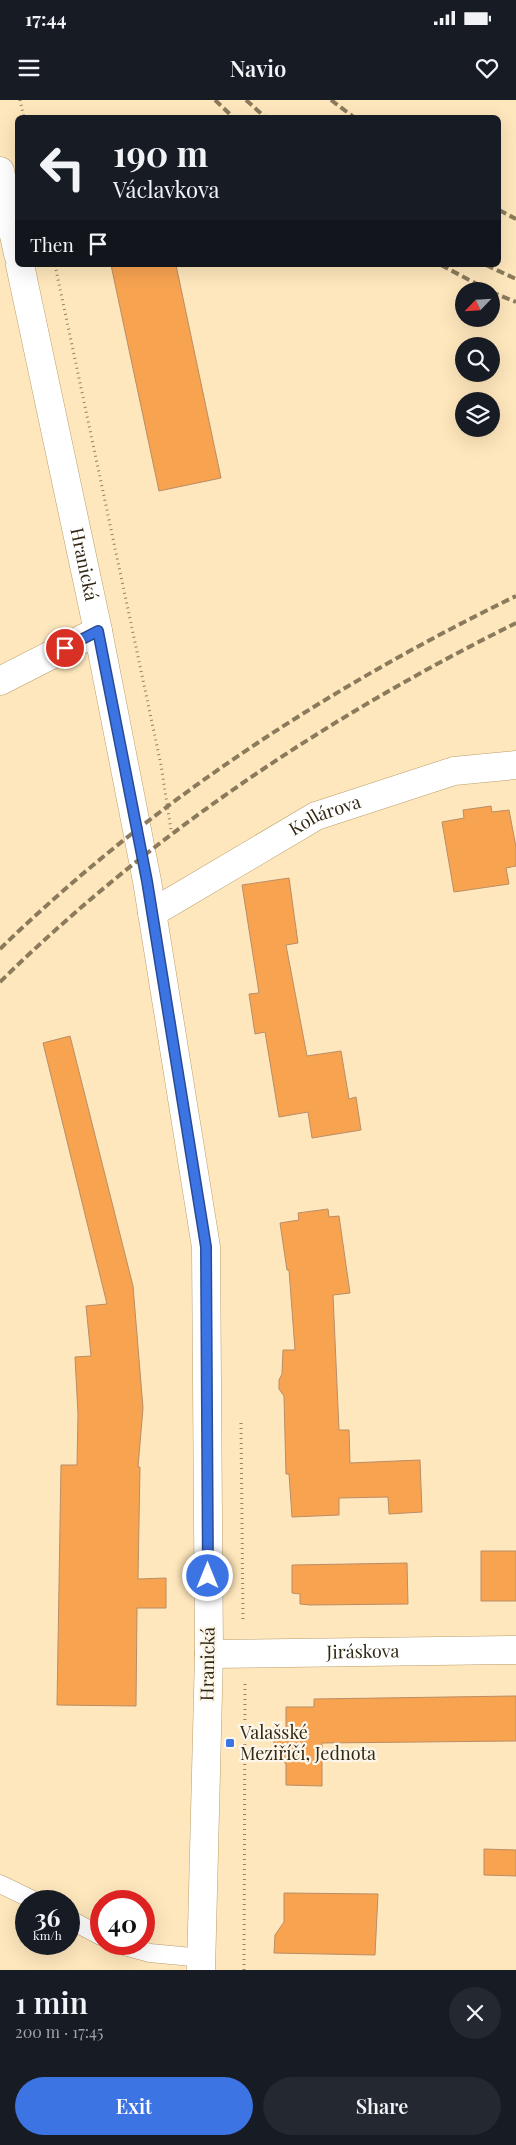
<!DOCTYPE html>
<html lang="en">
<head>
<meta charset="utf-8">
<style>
  :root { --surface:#171b24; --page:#242831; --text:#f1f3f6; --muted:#9ea1a6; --accent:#3d74e4 }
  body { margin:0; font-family:"Playfair Display",serif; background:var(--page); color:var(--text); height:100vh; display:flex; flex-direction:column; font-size:19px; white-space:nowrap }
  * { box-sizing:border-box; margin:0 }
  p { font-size:16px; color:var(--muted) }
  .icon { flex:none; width:28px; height:28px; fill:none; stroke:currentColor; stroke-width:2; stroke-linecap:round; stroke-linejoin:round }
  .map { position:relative; height:1870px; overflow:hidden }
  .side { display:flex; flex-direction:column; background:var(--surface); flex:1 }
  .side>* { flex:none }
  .banner { position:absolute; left:15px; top:15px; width:486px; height:152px; border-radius:8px; box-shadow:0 5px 20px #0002; background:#171b24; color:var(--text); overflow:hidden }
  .needle { width:32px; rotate:245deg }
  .fabs { position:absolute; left:455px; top:182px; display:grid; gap:10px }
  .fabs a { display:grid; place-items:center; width:45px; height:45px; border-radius:50%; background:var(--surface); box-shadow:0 5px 20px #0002; font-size:25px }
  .speed { position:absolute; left:15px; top:1790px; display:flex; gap:10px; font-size:25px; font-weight:700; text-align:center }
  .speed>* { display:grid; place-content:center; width:65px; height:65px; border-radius:50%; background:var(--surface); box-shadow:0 5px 20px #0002; line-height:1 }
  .speed small { font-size:12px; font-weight:400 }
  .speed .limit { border:8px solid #d22; background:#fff; color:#111 }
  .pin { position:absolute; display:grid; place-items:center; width:42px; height:42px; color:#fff; margin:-21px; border:2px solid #fff; border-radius:50%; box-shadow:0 1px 5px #0007 }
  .me { position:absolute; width:55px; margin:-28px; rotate:0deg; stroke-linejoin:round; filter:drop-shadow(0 0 4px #0008) }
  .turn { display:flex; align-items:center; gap:18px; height:105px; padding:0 15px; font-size:22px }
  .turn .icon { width:65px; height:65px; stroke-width:2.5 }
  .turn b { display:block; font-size:35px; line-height:42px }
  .then { display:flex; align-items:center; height:48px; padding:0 15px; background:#0003; gap:10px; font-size:19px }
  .round { display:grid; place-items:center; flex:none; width:52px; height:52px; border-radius:26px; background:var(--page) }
  .overview { display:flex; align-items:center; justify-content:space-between; height:85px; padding:0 15px }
  h1 { font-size:30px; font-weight:600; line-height:38px }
  .action { display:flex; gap:10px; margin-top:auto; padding:10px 15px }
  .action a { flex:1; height:58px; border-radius:30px; background:var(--accent); color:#fff; font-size:20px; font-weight:600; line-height:58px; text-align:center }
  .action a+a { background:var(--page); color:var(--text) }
  .status { display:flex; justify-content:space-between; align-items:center; height:35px; padding:0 25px; background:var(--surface); direction:ltr }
  .status svg { height:14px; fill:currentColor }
  header { display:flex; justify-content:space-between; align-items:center; height:65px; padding:0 15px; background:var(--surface); font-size:22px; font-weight:600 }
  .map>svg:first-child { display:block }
  .building { fill:#f8a350; stroke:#ba8d66 }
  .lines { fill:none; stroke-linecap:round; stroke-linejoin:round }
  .lane-casing { stroke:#ba9e6a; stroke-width:19 }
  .street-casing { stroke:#ba9e6a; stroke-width:29 }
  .secondary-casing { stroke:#ba9e6a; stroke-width:29 }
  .path { stroke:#938263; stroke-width:3; stroke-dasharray:1 4; stroke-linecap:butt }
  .lane { stroke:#fff; stroke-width:18 }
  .street { stroke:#fff; stroke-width:28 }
  .secondary { stroke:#fff; stroke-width:28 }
  .rail { stroke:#8b7b5c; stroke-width:4; stroke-dasharray:8 4; stroke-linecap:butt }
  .route-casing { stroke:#284b94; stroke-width:12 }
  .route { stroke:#3d74e4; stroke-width:9 }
  .poi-dot { fill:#3d74e4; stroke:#fcf6eb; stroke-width:2 }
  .labels { text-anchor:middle; stroke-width:4.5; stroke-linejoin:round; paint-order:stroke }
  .street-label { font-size:18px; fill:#332813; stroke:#fcf6eb }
  .poi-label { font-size:18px; fill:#332813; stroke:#fcf6eb; text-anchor:start }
</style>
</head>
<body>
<div class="status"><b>17:44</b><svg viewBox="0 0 49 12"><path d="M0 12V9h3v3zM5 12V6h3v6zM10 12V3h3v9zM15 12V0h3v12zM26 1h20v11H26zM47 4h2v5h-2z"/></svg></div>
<header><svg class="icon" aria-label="menu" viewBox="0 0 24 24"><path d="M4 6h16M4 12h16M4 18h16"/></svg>Navio<svg class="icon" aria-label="heart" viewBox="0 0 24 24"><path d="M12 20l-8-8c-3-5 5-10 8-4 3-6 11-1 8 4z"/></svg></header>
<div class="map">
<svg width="516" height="1870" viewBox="0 0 516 1870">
  <rect width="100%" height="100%" fill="#fee7bc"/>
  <path class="building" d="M111 165H176L221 378 159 391Z
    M491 706 492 712 509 710 516 747V766L506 768 509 784 454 792 442 722 464 718 463 710Z
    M289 778 298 843 286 845 307 956 341 951 349 999 356 997 361 1030 312 1038 308 1012 279 1017 265 932 255 934 249 894 259 893 242 785Z
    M70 936 133 1186 143 1308 138 1367H140L138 1479 166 1478V1508H137L136 1606 57 1605 61 1365H77L78 1314 75 1257 91 1256 86 1206 107 1204 43 943Z
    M328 1109 329 1117 339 1116 350 1193 333 1195 339 1330H349L350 1363 420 1360 422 1412 389 1414 388 1397 339 1398V1415L292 1417 289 1374H286L284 1296 279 1289V1280L282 1274 283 1250H295L289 1170H287L280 1123 299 1120 298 1113Z
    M481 1451H516V1501H481Z
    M407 1463 408 1504 310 1505 300 1504V1494L292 1493V1465Z
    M516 1596V1641L322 1643V1686L286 1685V1664L274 1652V1641L286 1628V1607H314V1599Z
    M484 1749 516 1750V1776L484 1775Z
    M284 1793 378 1794 375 1855 274 1853 275 1835 284 1822Z"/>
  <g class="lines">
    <g class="lane-casing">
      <path id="lane" d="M0 1784 35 1801
        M69 1819 101 1836
        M117 1844 150 1853 202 1858"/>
    </g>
    <g class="street-casing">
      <g id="street">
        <path d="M0 581 98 531"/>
        <path id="s1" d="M152 813 316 716 454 671 516 665"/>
        <path id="s2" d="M209 1554 516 1550"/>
      </g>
    </g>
    <g class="secondary-casing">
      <g id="secondary">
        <path d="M0 71 18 154"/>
        <path id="s3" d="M20 165 98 531 147 781 206 1147 209 1554 201 1870"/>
      </g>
    </g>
    <path class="path" d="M20 0 24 18
      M55 165 161 665 171 730
      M241 1323 243 1522
      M244 1870 245 1584"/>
    <use href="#lane" class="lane"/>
    <use href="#street" class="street"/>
    <use href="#secondary" class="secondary"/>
    <path class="rail" d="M215 0 234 18
      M246 0 266 18
      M331 0 355 18
      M499 110 516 119
      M441 165 490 191
      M486 165 516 179
      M491 192 516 202
      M0 849C150 703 329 587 516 496
      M0 882C151 734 327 617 516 523"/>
  </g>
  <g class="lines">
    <g class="route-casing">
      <path id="route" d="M65 548 98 531 147 781 203 1128 206 1147 208 1476"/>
    </g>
    <use href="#route" class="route"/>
  </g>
  <rect class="poi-dot" x="225" y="1638" width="10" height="10" rx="2.5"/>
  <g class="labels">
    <g class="street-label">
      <text dy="6" stroke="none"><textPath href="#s3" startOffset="306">Hranická</textPath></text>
      <text dy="6" stroke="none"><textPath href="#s1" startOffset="199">Kollárova</textPath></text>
      <text dy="6" stroke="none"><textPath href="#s2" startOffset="154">Jiráskova</textPath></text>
      <text transform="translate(208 1564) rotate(-89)" y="6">Hranická</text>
    </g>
    <g class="poi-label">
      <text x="240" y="1639">Valašské<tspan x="240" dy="21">Meziříčí, Jednota</tspan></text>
    </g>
  </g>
</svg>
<div class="fabs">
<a><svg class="needle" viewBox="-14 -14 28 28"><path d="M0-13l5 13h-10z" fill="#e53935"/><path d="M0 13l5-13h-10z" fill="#9ea1a6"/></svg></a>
<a><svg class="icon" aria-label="search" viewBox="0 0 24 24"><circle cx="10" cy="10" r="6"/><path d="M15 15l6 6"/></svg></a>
<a><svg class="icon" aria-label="layers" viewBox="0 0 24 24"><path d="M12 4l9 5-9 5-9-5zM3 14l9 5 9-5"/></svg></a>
</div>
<div class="speed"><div>36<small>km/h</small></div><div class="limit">40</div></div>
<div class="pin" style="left:65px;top:548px;background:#d93025"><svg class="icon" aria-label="arrive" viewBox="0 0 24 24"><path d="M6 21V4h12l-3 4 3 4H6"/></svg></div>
<svg class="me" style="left:208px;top:1476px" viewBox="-20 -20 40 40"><circle r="17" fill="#3d74e4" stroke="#fff" stroke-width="3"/><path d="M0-11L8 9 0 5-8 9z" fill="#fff"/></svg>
<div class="banner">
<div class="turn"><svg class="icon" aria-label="left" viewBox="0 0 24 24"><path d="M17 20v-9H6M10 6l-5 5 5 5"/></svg><div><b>190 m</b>Václavkova</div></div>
<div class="then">Then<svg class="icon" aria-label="arrive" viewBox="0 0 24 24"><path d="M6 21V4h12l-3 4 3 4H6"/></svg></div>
</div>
</div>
<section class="side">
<div class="overview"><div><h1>1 min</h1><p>200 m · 17:45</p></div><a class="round"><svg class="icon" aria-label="close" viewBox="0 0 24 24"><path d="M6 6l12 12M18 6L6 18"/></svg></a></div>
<div class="action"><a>Exit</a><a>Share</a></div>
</section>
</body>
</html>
